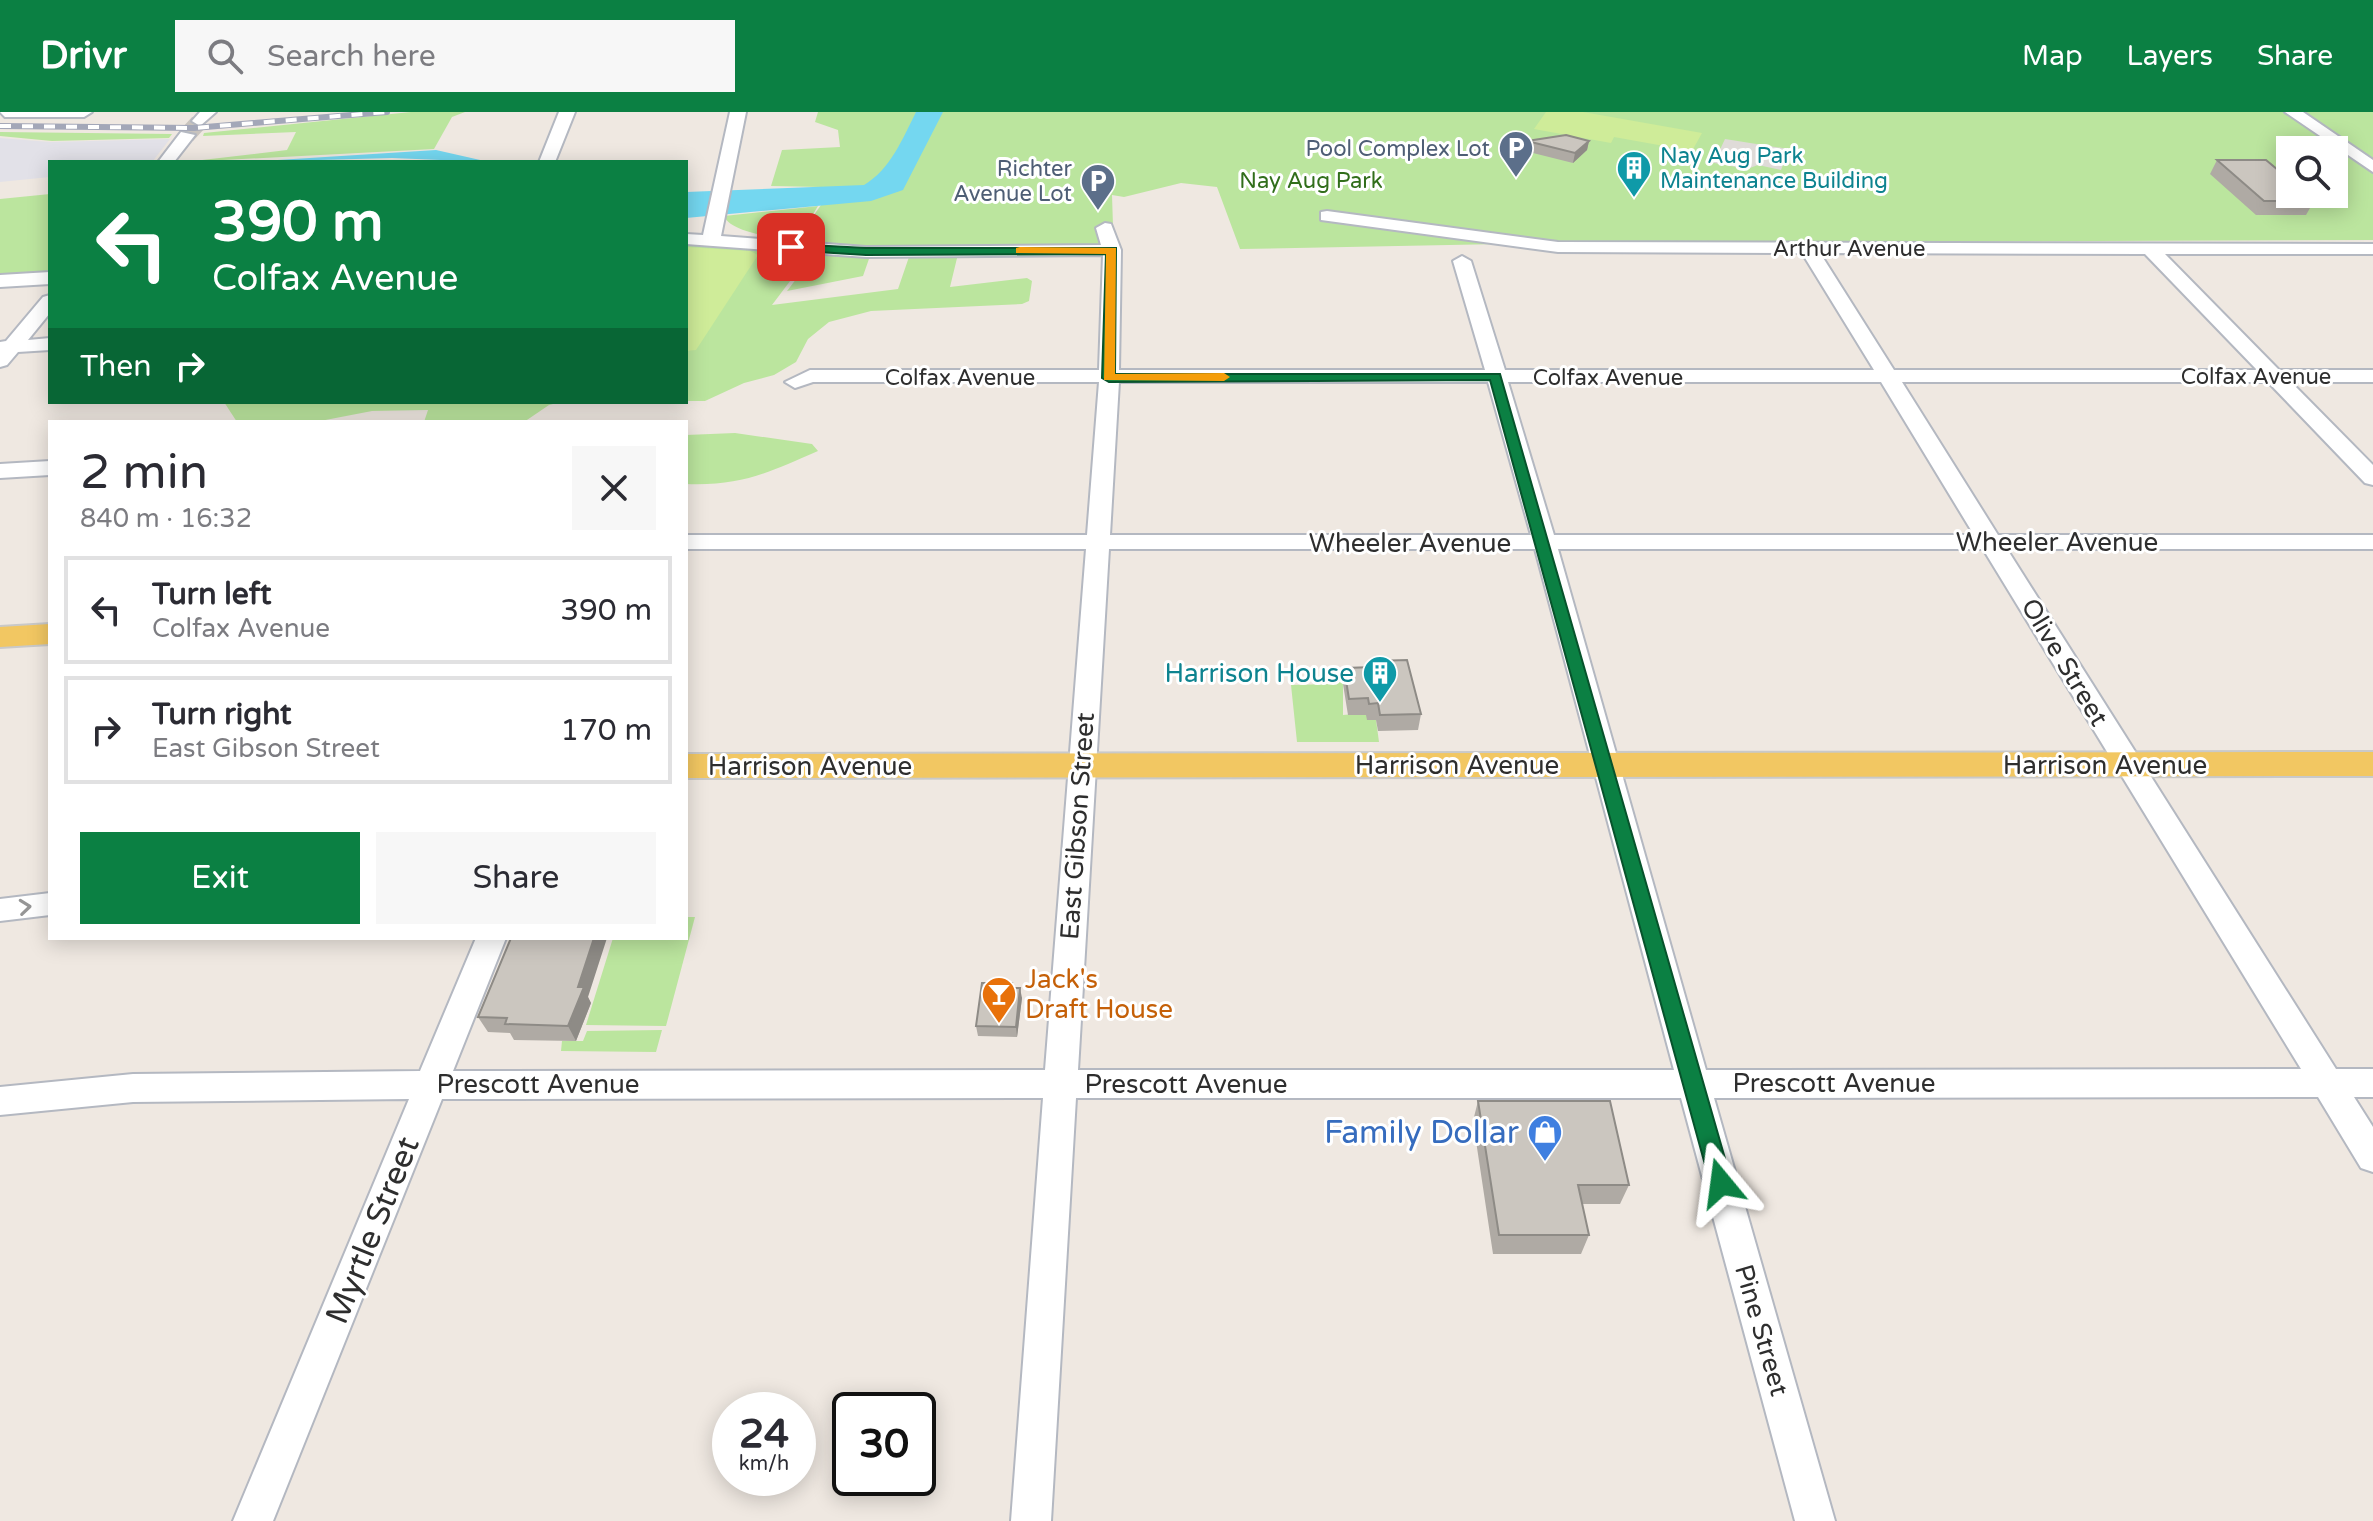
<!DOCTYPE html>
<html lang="en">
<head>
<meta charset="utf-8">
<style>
  :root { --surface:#fff; --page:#f7f7f7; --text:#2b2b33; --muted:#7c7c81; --line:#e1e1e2; --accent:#0b8043 }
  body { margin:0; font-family:"Varela Round",sans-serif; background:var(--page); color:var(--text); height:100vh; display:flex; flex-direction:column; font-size:30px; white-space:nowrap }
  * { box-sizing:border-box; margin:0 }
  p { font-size:26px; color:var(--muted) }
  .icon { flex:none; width:44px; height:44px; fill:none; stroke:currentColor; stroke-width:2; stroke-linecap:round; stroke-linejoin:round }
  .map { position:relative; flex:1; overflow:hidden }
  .side { position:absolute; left:48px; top:308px; width:640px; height:520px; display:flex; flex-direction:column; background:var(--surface); border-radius:0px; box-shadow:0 4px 20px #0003 }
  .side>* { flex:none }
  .top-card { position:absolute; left:48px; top:48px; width:640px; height:244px; border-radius:0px; box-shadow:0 4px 20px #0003; background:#0b8043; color:#fff; overflow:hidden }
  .tools { position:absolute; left:2276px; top:24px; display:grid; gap:16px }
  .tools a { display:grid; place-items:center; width:72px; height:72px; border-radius:0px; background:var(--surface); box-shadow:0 4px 20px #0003; font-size:40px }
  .speed { position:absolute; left:712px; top:1280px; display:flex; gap:16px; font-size:40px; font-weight:700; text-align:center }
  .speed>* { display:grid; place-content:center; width:104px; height:104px; border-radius:50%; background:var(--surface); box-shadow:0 4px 20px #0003; line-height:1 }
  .speed small { font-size:20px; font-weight:400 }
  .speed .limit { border:4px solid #111; border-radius:12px; background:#fff; color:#111 }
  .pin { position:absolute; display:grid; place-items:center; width:68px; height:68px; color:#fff; margin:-34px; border-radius:16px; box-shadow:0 4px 12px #0006 }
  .me { position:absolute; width:88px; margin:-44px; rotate:344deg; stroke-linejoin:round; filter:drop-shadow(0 0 6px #0008) }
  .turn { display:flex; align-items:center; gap:28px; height:168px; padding:0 32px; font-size:36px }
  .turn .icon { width:104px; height:104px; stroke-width:2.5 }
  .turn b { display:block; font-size:56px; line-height:68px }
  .then { display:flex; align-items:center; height:76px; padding:0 32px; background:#0003; gap:16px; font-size:30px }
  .round { display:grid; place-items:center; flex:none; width:84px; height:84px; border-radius:0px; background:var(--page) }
  .summary { display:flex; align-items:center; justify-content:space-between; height:136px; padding:0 32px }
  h1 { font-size:48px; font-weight:600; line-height:60px }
  .button { display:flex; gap:16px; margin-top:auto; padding:16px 32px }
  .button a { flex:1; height:92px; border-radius:0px; background:var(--accent); color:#fff; font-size:32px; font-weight:600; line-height:92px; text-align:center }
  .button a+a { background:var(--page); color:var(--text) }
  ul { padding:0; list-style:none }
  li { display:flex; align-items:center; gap:24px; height:108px; margin:0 16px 12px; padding:0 16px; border:4px solid var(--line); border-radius:0px }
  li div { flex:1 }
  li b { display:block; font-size:30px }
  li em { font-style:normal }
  header { display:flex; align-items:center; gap:48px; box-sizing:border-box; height:112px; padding:0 40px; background:var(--accent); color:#fff }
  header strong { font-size:38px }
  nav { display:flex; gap:44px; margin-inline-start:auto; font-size:28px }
  .search { width:560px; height:72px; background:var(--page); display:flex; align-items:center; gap:20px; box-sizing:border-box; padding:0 28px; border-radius:0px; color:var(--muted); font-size:30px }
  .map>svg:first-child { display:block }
  .industrial { fill:#e2e1e8 }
  .green { fill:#bbe59e; fill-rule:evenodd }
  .pitch { fill:#cfec99 }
  .plaza { fill:#dfdbd8 }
  .water { fill:#74d7f0 }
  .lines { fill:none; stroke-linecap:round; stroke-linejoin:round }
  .minor-tunnel { stroke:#c8c3bd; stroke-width:17; stroke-dasharray:17 9; stroke-linecap:butt }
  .minor-casing { stroke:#b4b8c1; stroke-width:4 }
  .major-casing { stroke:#c9c9c9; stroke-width:4 }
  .minor { fill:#fff; fill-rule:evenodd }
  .major { fill:#f2c762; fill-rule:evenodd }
  .rail-casing { stroke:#a3a7b8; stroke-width:6 }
  .rail { stroke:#fff; stroke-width:4; stroke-dasharray:11; stroke-linecap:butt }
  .wall { fill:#afaaa4 }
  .shaded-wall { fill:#8e8b86 }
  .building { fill:#cbc6bf; stroke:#8e8b86; stroke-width:2 }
  .oneway { stroke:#969696 }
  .route { fill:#0b8043; stroke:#07532c; stroke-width:2 }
  .slow { fill:#f59e0b }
  .labels { text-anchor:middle; stroke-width:6; stroke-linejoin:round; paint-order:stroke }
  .far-service-label { font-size:22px; fill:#4e5e75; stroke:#fff; text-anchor:end }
  .far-culture-label { font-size:22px; fill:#0d838f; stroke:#fff; text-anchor:start }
  .far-park-label { font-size:22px; fill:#316e1b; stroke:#fff }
  .far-street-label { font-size:22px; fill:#2e2e2e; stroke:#fff }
  .street-label { font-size:26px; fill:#2e2e2e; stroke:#fff }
  .culture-label { font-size:26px; fill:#0d838f; stroke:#fff; text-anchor:end }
  .food-label { font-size:26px; fill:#c56008; stroke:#fff; text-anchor:start }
  .near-shop-label { font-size:32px; fill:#366cbe; stroke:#fff; text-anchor:end }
  .near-street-label { font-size:32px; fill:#2e2e2e; stroke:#fff }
</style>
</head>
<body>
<header>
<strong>Drivr</strong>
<div class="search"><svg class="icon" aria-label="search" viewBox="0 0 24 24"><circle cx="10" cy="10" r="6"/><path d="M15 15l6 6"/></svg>Search here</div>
<nav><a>Map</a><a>Layers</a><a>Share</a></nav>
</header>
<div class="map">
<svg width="2373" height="1409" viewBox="0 0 2373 1409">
  <rect width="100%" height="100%" fill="#efe8e1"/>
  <path class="industrial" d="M0 26 50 30 170 27 152 50H50V65L0 70Z"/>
  <path class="green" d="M411 0H465L452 5 434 37 185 50 287 38 296 20 203 24 204 21Z
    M818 0H2373V128L1554 131 1240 137 1217 75 1181 71 1124 85 1112 83 1113 114 1097 134C1045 134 740 147 724 104L818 94 806 114 821 93V75L771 74 782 38 840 35 838 18 815 10ZM2290 38H2334V82H2290Z
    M0 20 172 22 169 26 52 29 0 24Z
    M50 82V161L0 164V87Z
    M686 131 812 140 772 193 898 177 910 142H958L950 175 1027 166 1032 169 1029 189 1022 192 871 199 829 210 808 227 796 250 774 263 744 271 705 289H686Z
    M816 141 870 144 863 164 787 179Z
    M224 290H561L549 293 524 310H424L428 298 372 299 315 310H237Z
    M735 321 812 332 818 339C767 361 742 374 686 372V323Z
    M1354 564 1343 572V603L1366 601 1376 608 1379 630H1297L1291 573 1332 572 1335 565Z
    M686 805H695L666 914 586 913 613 826H686Z
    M662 918 656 940 561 939 562 929H583L587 919Z"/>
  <path class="pitch" d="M1546 0H1583L1702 21 1692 39 1614 25 1611 31 1534 17Z
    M686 135 750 139 758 143 696 238 686 239Z"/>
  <path class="plaza" d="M1725 27 1801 39 1798 50 1785 48 1781 58 1758 53 1747 57 1709 50 1713 43 1717 44Z"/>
  <path class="water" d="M916 0H943L903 78 871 89 686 106V80L864 73C890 58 903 26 916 0Z
    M436 38 489 50 392 46 245 50Z"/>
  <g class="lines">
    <path class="minor-tunnel" d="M187 23 200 9"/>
    <g class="minor-casing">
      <path id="minor" d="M0 0H92L84 5H5Z
        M200 0H216L200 14 192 9Z
        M559 0H575L555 50H539Z
        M730 0H746L721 124 866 135 1101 133 1096 116 1105 111 1111 112 1121 138 1119 258H1485L1453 149 1462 144 1471 149 1505 258H1874L1802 141 1558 140 1321 108V100L1327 99 1558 130 2373 132V142H2165L2279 258H2373V270H2291L2373 353V373L2365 371 2268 270H1902L1998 423H2373V437H2007L2336 957H2373V985H2354L2373 1015V1060L2361 1056 2318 985 1714 986 1835 1409H1795L1681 986H1076L1051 1409H1011L1043 986 442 987 273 1409H233L409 987 133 990 0 1003V975L133 962 420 959 476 826H506L453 959 1045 958 1086 437H686V423H1087L1099 270H813L795 276 785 270 810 258H1099L1103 143 866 145 686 132V122L703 123ZM1820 141 2145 142 2257 258H1894ZM1119 270H1488L1531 423H1110ZM1508 270H1881L1974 423H1554ZM1109 437H1535L1674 958H1078ZM1558 437H1983L2301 957 1706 958Z
        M2285 0H2303L2373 48V60Z
        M181 20 195 23 174 50H158Z
        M50 160V172L0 175V163Z
        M50 183V201L28 228 50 226V238L18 240 7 253 0 255V230L6 229 43 185Z
        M50 349V363L0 366V352Z
        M50 781V803L0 809V787Z"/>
    </g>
    <g class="major-casing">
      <path id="major" d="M50 512V532L0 535V515Z
        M2373 640V664L686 666V642Z"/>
    </g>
    <use href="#minor" class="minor"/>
    <use href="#major" class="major"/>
    <g class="rail-casing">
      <path id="rail" d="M0 14 194 16 387 0"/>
    </g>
    <use href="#rail" class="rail"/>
  </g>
  <path class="wall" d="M1527 29H1589L1587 38 1573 51 1525 39Z
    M2217 48 2314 89 2306 103H2256L2210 62Z
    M1374 549 1421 602 1418 618 1378 619 1376 608H1367L1366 603H1348L1343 572 1344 556 1373 555Z
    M1013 876 1022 886 1017 925 978 924 976 914Z
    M588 885 591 891 576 929 514 928 510 921 488 920 478 905Z
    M1478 989 1629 1073 1620 1092H1582L1589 1123 1581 1142H1493L1473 1009Z"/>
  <path class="shaded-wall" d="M1589 29 1587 38 1573 51 1575 41Z
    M594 826H607L588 885 591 891 576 929 568 914 578 875Z
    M1020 876 1022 886 1017 925 1016 915Z"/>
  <path class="building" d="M1566 23 1589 29 1575 41 1527 29Z
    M2217 48H2266L2290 68V82H2306L2314 89H2264Z
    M1407 548 1421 602 1380 603 1378 591 1369 592 1368 586 1349 587 1344 556 1375 555 1374 549Z
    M511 826H594L578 875H584L568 914 505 912 507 906 478 905Z
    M982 871H1012L1011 876H1020L1016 915 976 914Z
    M1478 989H1610L1629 1073H1578L1589 1123H1499Z"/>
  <defs><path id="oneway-chevron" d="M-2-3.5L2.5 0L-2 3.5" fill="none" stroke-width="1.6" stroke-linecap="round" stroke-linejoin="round" transform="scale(2)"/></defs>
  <use class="oneway" href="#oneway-chevron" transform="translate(25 795) rotate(-6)"/>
  <path class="route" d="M791 132 866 136H1116L1115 262H1500L1732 1071 1729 1078 1721 1081 1713 1078 1710 1071 1490 268 1109 270 1102 266 1106 142 866 143 787 138Z"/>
  <path class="slow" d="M1020 135 1116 136 1115 262 1224 261 1230 265 1224 269 1104 268 1106 142 1016 141V136Z"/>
  <defs>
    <g id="parking-pin" transform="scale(1.8)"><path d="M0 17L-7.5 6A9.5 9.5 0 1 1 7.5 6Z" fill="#5c6f8a" stroke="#fff"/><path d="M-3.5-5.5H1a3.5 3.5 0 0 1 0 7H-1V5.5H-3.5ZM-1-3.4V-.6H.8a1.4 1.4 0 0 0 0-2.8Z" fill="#fff"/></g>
    <g id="building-pin" transform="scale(1.8)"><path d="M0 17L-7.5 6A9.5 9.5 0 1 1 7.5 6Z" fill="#0f9aa8" stroke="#fff"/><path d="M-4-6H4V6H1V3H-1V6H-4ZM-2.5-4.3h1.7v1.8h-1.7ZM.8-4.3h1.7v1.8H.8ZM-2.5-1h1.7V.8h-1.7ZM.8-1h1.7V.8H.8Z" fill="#fff"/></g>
    <g id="bar-pin" transform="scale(1.8)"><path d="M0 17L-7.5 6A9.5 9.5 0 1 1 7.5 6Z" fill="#e8710a" stroke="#fff"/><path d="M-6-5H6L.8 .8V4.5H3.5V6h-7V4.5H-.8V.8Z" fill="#fff"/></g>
    <g id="shop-pin" transform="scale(1.8)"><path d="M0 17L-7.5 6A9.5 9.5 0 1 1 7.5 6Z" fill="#3f7fe0" stroke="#fff"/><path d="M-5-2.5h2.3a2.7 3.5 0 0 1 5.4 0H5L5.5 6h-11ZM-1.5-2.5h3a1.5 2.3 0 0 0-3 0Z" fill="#fff"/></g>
  </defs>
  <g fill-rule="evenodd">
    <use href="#parking-pin" x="1516" y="36"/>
    <use href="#building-pin" x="1634" y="56"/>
    <use href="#parking-pin" x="1098" y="69"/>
    <use href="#building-pin" x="1380" y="561"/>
    <use href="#bar-pin" x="999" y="882"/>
    <use href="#shop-pin" x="1545" y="1020"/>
  </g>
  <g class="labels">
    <g class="far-service-label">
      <text x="1490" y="44">Pool Complex Lot</text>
      <text x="1072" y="64">Richter<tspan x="1072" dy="25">Avenue Lot</tspan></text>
    </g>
    <g class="far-culture-label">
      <text x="1660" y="51">Nay Aug Park<tspan x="1660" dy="25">Maintenance Building</tspan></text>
    </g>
    <g class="far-park-label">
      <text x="1311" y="76">Nay Aug Park</text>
    </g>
    <g class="far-street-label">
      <text x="1849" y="144">Arthur Avenue</text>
      <text x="2256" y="272">Colfax Avenue</text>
      <text x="960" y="273">Colfax Avenue</text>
      <text x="1608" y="273">Colfax Avenue</text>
    </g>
    <g class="street-label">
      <text x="2057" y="439">Wheeler Avenue</text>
      <text x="1410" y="440">Wheeler Avenue</text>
      <text transform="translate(2065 550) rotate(59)" y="9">Olive Street</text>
      <text x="1457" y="662">Harrison Avenue</text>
      <text x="2105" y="662">Harrison Avenue</text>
      <text x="810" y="663">Harrison Avenue</text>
      <text transform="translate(1077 714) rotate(-86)" y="9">East Gibson Street</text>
      <text x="1834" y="980">Prescott Avenue</text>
      <text x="538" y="981">Prescott Avenue</text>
      <text x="1186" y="981">Prescott Avenue</text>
      <text transform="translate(1762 1218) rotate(74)" y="9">Pine Street</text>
    </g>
    <g class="culture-label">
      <text x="1354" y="570">Harrison House</text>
    </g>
    <g class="food-label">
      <text x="1025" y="876">Jack's<tspan x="1025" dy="30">Draft House</tspan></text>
    </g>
    <g class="near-shop-label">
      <text x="1519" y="1031">Family Dollar</text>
    </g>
    <g class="near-street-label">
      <text transform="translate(372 1118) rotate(-68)" y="11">Myrtle Street</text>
    </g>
  </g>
</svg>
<div class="tools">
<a><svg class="icon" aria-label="search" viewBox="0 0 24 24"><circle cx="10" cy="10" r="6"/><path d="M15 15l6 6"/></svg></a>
</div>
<div class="speed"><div>24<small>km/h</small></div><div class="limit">30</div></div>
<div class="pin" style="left:791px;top:135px;background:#d93025"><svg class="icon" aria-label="arrive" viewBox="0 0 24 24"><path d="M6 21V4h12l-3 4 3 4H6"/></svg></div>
<svg class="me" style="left:1721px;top:1071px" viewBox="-20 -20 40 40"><path d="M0-17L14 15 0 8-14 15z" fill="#0b8043" stroke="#fff" stroke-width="4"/></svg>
<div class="top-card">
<div class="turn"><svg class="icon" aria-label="left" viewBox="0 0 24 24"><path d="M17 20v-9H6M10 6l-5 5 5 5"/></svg><div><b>390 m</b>Colfax Avenue</div></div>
<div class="then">Then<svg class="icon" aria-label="right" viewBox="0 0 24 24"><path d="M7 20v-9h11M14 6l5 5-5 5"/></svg></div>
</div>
<section class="side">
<div class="summary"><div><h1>2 min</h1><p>840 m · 16:32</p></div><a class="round"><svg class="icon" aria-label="close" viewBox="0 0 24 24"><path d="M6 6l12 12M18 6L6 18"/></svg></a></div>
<ul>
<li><svg class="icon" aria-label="left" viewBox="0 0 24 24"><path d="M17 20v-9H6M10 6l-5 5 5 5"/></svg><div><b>Turn left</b><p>Colfax Avenue</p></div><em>390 m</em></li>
<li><svg class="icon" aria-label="right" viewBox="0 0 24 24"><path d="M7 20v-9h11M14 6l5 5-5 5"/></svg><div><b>Turn right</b><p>East Gibson Street</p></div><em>170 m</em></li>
</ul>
<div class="button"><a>Exit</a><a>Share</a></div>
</section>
</div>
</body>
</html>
